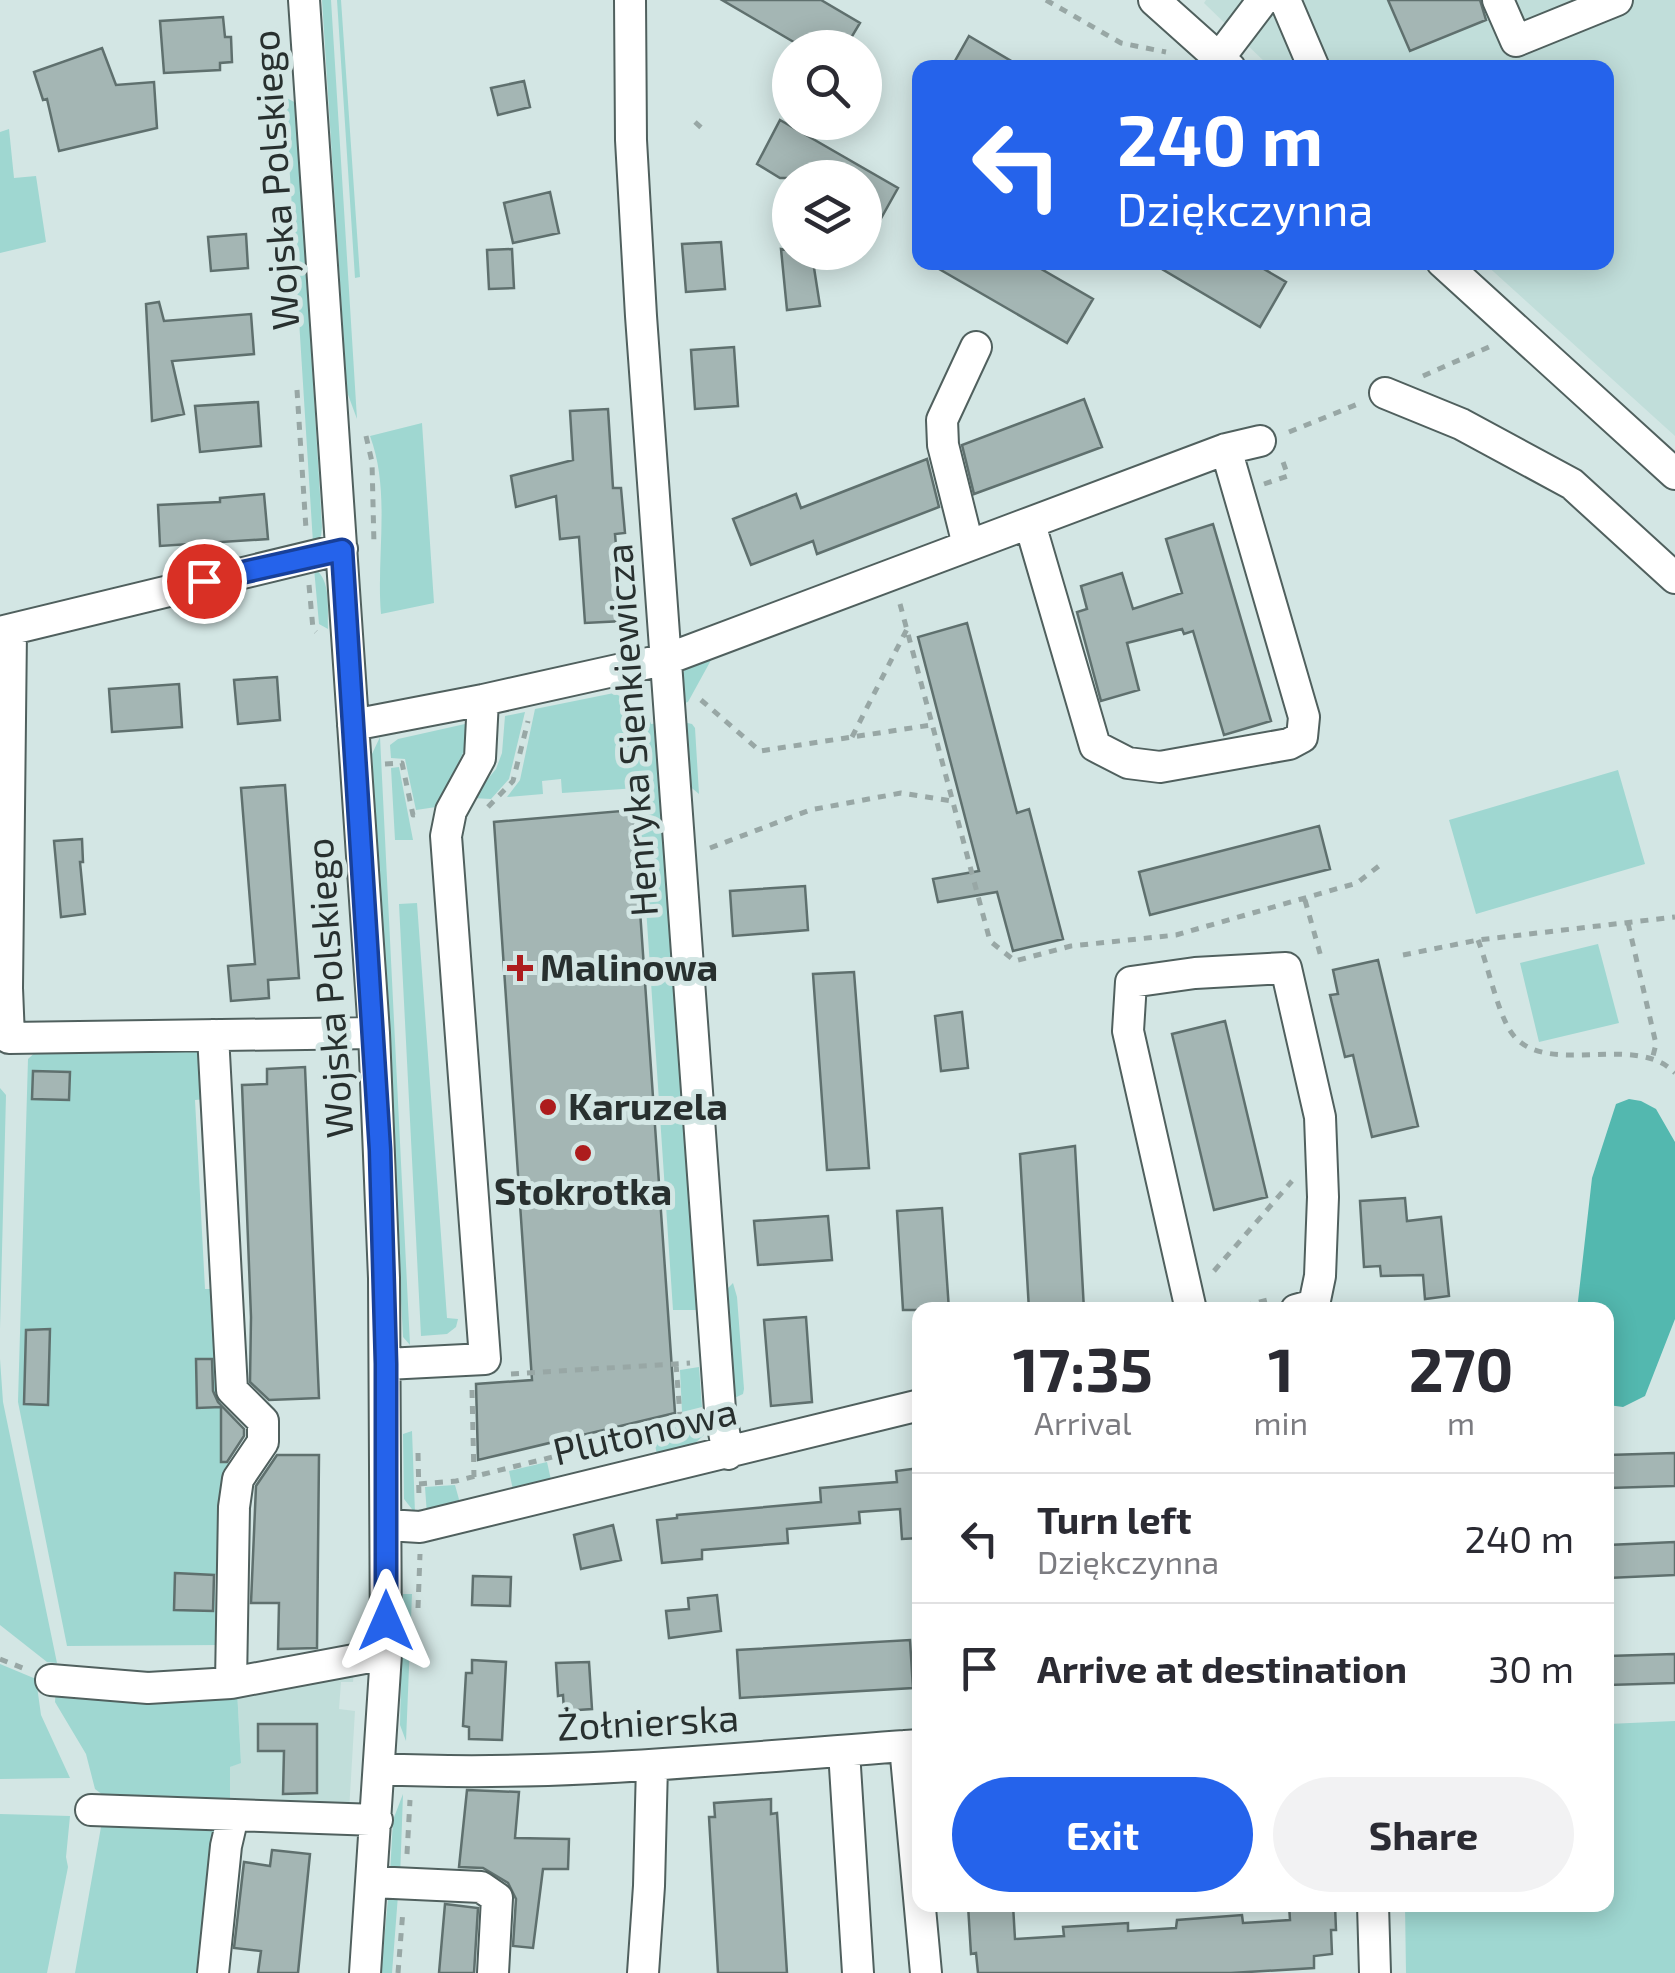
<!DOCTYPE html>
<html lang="en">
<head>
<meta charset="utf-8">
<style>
  :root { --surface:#fff; --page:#f2f2f3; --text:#2b2b33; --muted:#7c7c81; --line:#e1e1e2; --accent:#2563eb }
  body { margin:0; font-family:"Exo 2",sans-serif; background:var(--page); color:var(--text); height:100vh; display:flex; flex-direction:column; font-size:38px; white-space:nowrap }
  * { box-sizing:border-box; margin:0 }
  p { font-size:32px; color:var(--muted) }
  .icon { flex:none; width:55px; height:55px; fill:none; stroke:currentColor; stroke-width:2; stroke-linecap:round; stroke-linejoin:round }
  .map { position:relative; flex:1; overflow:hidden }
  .details { position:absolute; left:912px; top:1302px; width:702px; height:610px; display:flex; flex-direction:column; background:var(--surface); border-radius:20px; box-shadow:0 5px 25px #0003 }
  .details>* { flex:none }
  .guide { position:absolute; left:912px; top:60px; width:702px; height:210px; border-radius:20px; box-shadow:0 5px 25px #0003; background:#2563eb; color:#fff; overflow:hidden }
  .fabs { position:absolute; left:772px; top:30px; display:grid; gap:20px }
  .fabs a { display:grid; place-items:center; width:110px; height:110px; border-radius:50%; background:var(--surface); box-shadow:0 5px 25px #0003; font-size:50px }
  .pin { position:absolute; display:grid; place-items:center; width:85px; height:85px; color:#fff; margin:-42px; border:5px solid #fff; border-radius:50%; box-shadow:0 2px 10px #0007 }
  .me { position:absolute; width:110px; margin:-55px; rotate:0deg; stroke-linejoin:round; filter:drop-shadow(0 0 8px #0008) }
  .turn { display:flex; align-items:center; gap:35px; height:210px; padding:0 40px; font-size:45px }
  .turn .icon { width:130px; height:130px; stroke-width:2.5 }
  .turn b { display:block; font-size:70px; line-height:85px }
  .eta { display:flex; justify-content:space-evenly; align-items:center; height:170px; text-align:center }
  .eta b { font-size:60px; font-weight:700; line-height:70px }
  .primary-button { display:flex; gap:20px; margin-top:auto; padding:20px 40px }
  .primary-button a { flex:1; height:115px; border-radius:60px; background:var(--accent); color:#fff; font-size:40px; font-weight:700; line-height:115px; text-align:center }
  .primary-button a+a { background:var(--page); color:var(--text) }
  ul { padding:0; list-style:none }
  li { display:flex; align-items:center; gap:30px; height:130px; padding:0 40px; border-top:2px solid var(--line) }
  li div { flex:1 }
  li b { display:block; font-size:38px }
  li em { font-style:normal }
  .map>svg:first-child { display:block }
  .built { fill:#c1deda }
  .green { fill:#9fd7d1 }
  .water { fill:#53b8af }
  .building { fill:#a4b6b4; stroke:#5f706e; stroke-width:2.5 }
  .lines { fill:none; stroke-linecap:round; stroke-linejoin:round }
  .minor-casing { stroke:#50605e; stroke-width:34 }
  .path { stroke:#98a7a5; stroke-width:5; stroke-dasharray:8 8; stroke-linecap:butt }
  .minor { stroke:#fff; stroke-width:30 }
  .route-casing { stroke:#184099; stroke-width:25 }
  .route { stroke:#2563eb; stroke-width:18 }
  .poi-dot { fill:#ad1c1d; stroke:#d3e6e4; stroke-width:4 }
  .labels { text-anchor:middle; stroke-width:10; stroke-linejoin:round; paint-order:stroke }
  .street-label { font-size:38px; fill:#28302f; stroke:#d3e6e4 }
  .poi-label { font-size:38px; font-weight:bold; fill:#28302f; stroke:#d3e6e4; text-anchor:start }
</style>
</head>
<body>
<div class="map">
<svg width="1675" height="1973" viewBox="0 0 1675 1973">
  <rect width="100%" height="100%" fill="#d3e6e4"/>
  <path class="built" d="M1206 0H1675V436L1484 263 1608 262V68L1270 67 1204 3Z
    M354 1667 353 1682H341L339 1709 355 1711 349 1811 230 1806V1767L241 1762 237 1690Z"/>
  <path class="green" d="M322 0H331L357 419 347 392Z
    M337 0H341L360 277 355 278Z
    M285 97 296 103 322 527 321 536 313 543Z
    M9 129 14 178 36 176 46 242 0 253V132Z
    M422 423 434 603 381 614C376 556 391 492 370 436Z
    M314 568C332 581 327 608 328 629L319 624Z
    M716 651 688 702 682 704 680 680 687 665Z
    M614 693 646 710 651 724 660 723 700 1310H673L638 788 562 793 561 779 542 781 543 794 507 797 520 780 535 709Z
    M525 712 509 779 491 799 472 798 496 769 502 753 505 716Z
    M683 722 692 724 695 728 699 794 687 784Z
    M465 724 471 730 470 739 436 807 416 810 405 759 391 758 390 745 398 739Z
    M380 737 410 1345 403 1337 372 754Z
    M399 767 413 840H395L391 768Z
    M1618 770 1645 864 1476 914 1449 820Z
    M417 903 447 1318 458 1319 456 1327 447 1334 421 1336 399 904Z
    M1598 944 1619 1023 1539 1042 1520 963Z
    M41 1047H204L206 1099 195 1100 205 1289H220L221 1461 230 1462 226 1563 215 1575V1610L223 1619 222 1645 67 1646 18 1402 28 1059Z
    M0 1088 6 1095 0 1329Z
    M733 1283 737 1297 744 1389 743 1394 730 1400 722 1294Z
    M0 1359 3 1402 57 1663 47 1662 0 1625Z
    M699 1367 702 1407 682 1412 680 1370Z
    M704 1417V1435L692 1446 657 1454 653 1437 667 1430 675 1420Z
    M412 1431 415 1513 404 1499 403 1434Z
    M547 1462 551 1480 513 1490 509 1471Z
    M455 1485 460 1503 427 1515 425 1487Z
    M403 1594H412L406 1741 400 1725Z
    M0 1664 36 1679 41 1715 70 1778 0 1779Z
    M56 1687 237 1690 241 1763 230 1767V1811L116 1805 95 1789 86 1754 55 1702Z
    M1675 1721V1973H1406L1405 1905H1608V1724Z
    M403 1794 400 1878 390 1874 393 1820Z
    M0 1814 70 1816 66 1857 68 1867 47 1973H0Z
    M107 1819 216 1825 201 1973H75L101 1827Z
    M398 1895 392 1973H381L388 1899Z"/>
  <path class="water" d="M1629 1099 1641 1101 1656 1109 1675 1142V1319L1645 1396 1623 1407 1608 1405V1310H1577L1592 1178 1616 1104Z"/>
  <path class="building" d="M722 0H821L860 23 845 48H804Z
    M1388 0H1480L1486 20 1410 51Z
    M223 17 225 37H231L232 62 220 63V70L164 73 160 21Z
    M969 36 1023 68H951Z
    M102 48 116 85 154 82 157 128 59 151 47 99 43 100 34 72Z
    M524 81 530 107 498 115 491 88Z
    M780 120 898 188 865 247V178H780L757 164Z
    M550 192 559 233 513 243 504 203Z
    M246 234 248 268 211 271 208 237Z
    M721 242 725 289 686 292 682 244Z
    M512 249 514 288 489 289 487 250Z
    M781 249 812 255 820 306 787 310Z
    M927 262H1029L1093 299 1067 343Z
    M1150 262H1252L1286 282 1260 327Z
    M159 302 164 321 251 314 254 354 172 361 184 414 152 421 146 304Z
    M734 347 738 406 695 409 691 350Z
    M1084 399 1102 447 974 494 962 445Z
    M258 402 261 446 200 452 195 406Z
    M608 409 613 488H621L625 533 615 534 623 621 585 623 579 537 560 539 556 496 516 507 511 476 573 460 570 411Z
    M927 459 939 507 817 554 813 541 751 565 733 519 796 494 801 508Z
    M264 494 268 539 160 546 158 505 220 502V498Z
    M1213 524 1271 721 1224 735 1193 631 1184 634 1182 629 1127 643 1139 690 1101 701 1077 612 1087 609 1081 586 1122 573 1133 609 1182 593 1166 539Z
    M967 623 1017 813 1029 809 1063 939 1013 951 997 892 938 902 933 879 979 871 918 637Z
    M277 677 280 720 238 724 234 680Z
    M179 684 182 727 112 732 109 689Z
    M285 785 299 978 268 980 269 998 231 1001 228 966 255 964 241 788Z
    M633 810 675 1413 478 1460 476 1384 532 1380 494 822Z
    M1319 826 1330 869 1150 915 1139 872Z
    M82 839 83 862H80L85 914 61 917 54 841Z
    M805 886 808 930 733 936 730 891Z
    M1378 960 1418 1126 1372 1137 1353 1055 1345 1057 1330 995 1338 994 1333 970Z
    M854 972 869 1168 827 1170 813 974Z
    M962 1012 968 1068 941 1071 935 1016Z
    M1225 1021 1267 1197 1214 1210 1172 1034Z
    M305 1067 319 1398 269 1400 250 1382 251 1317 242 1085 267 1084V1069Z
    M33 1071 70 1072 69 1100 32 1099Z
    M1075 1146 1084 1310H1029L1020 1154Z
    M1405 1198 1407 1221 1441 1217 1449 1296 1425 1299 1423 1275 1381 1276 1380 1266 1364 1267 1360 1201Z
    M942 1208 949 1310H903L897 1211Z
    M828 1216 832 1260 758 1265 754 1221Z
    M806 1317 812 1402 771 1406 764 1320Z
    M50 1329 48 1405 24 1404 26 1330Z
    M196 1359H212L213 1391 218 1402 244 1429V1436L227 1462H221V1407L197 1408Z
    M1675 1453V1486L1608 1488V1455Z
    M277 1455H319L317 1648 278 1649 279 1603H251L256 1486Z
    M920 1468V1538L902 1539 900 1509 859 1512 860 1523 787 1529 788 1543 702 1550V1559L662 1563 657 1520 677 1518V1515L821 1502 820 1488 897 1482 896 1471Z
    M613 1525 621 1560 581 1569 574 1535Z
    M1675 1542V1575L1608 1578V1545Z
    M175 1573 214 1575 213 1611 174 1610Z
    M473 1576 511 1577 510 1606 472 1605Z
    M717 1595 721 1631 669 1638 666 1611 689 1609 688 1598Z
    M910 1640 913 1688 740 1698 737 1650Z
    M1675 1654V1683L1608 1685V1656Z
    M472 1660 506 1662 502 1740 469 1739V1727L463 1726 466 1673H472Z
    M589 1662 592 1709 564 1711 563 1695 558 1696 556 1663Z
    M258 1724H317V1793L283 1794 284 1751H258Z
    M467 1790 519 1792 515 1838 569 1839 568 1869H543L533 1948 513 1946 516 1899 508 1883 483 1868 459 1867Z
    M771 1799V1814L777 1813 787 1973H718L709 1817H715L714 1803Z
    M272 1850 310 1854 298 1973H258L261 1951 234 1948 244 1862 270 1866Z
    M445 1904 478 1908 474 1973H439Z
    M968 1905H1013L1015 1939 1064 1936 1063 1927 1128 1923V1931L1176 1928 1177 1920 1242 1915 1243 1923 1290 1920 1289 1905H1335L1336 1930H1331L1332 1954 1314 1956V1968L1231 1973H978L976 1953 971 1954Z"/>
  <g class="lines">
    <g class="minor-casing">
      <path id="minor" d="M304 0 374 1033 384 1278 386 1654 365 1973
        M630 0 631 140 641 316 720 1410 728 1454
        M1154 0 1230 68
        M1285 0 1314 68
        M1498 0 1516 41 1617 0
        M1219 58 1263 0
        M1442 262 1675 474
        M1385 393 1461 424 1572 484 1675 578
        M1030 524 1095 746 1128 763 1160 767 1289 744 1302 737 1304 717 1226 449
        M968 545 943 445 942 420 976 347
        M11 630 7 988 9 1038 374 1033
        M0 632 342 549
        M353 725 483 700 667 659 1226 449 1260 441
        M213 1035 232 1390 263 1421V1442L238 1479 234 1507 231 1683
        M1191 1310 1128 1031 1131 982 1195 973 1286 968 1320 1117 1323 1197 1320 1276 1314 1305 1296 1310
        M386 1364 485 1359 446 836 451 811 480 758 483 700
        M387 1525 420 1527 920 1405
        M51 1680 148 1688 231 1683 386 1654
        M905 1746 926 1973
        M844 1751 858 1973
        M381 1769C561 1778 741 1757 920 1745
        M91 1810 377 1820
        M372 1882 481 1887 497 1898 493 1973
        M1373 1905 1375 1973
        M213 1973 226 1846 233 1816
        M643 1973 649 1886 652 1765"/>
    </g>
    <path class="path" d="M1046 0 1121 43 1166 52
      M695 122 705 131
      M1423 376 1491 346
      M297 390 306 529
      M1289 432 1358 404
      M366 436 372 462 374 545
      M1264 484 1288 476 1282 459
      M309 585 313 629 316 632
      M900 604 990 941 1015 961 1071 946 1176 935 1357 883 1384 862
      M701 700 760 751 931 725
      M852 737 907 629
      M385 764 402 763 413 815 420 814
      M488 807 513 781 528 721
      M710 848 810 810 901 793 952 801
      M1305 900 1321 957
      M1628 923 1656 1044 1653 1056
      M1478 940C1488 966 1496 1006 1509 1029 1540 1082 1634 1030 1675 1073
      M1403 955 1478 940 1675 917
      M1214 1271 1292 1181
      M1228 1310 1268 1300
      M676 1364 680 1416
      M511 1374 690 1363
      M472 1390 474 1477
      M418 1453 419 1497
      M419 1484 456 1481 661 1430 671 1419 694 1414
      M418 1608 420 1554
      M0 1659 25 1669
      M407 1854 410 1800
      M398 1973 403 1910"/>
    <use href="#minor" class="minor"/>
  </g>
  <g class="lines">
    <g class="route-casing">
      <path id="route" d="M204 581 342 550 380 1150 386 1364V1621"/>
    </g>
    <use href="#route" class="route"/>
  </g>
  <g class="poi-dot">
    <path d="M515 953h10v10h10v10h-10v10h-10v-10h-10v-10h10z"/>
    <circle cx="548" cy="1107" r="10"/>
    <circle cx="583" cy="1153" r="10"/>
  </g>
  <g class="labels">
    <g class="street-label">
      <text transform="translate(276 180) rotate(-94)" y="13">Wojska Polskiego</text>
      <text transform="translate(632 730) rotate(-94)" y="13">Henryka Sienkiewicza</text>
      <text transform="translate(330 988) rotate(-94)" y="13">Wojska Polskiego</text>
      <text transform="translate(645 1432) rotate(-13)" y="13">Plutonowa</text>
      <text transform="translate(648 1723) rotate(-3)" y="13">Żołnierska</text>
    </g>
    <g class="poi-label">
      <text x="540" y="981">Malinowa</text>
      <text x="568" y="1120">Karuzela</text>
      <text x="583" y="1205" text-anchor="middle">Stokrotka</text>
    </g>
  </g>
</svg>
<div class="fabs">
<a><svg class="icon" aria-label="search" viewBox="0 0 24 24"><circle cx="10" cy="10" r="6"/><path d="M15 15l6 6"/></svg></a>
<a><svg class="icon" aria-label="layers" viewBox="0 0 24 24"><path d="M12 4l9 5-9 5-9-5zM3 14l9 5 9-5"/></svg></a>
</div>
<div class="pin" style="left:204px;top:581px;background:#d93025"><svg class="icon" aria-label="arrive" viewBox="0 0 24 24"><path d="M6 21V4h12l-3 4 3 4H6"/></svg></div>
<svg class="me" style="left:386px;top:1621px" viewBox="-20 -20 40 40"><path d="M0-17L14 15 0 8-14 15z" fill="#2563eb" stroke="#fff" stroke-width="4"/></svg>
<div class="guide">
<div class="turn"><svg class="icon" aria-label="left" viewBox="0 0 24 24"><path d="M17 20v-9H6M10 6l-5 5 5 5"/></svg><div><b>240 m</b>Dziękczynna</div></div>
</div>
<section class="details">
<div class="eta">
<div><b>17:35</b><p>Arrival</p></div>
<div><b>1</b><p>min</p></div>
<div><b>270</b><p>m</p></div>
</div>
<ul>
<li><svg class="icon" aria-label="left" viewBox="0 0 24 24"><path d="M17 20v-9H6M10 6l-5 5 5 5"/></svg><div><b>Turn left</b><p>Dziękczynna</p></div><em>240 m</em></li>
<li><svg class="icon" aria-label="arrive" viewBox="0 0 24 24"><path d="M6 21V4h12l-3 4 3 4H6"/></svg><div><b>Arrive at destination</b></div><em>30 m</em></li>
</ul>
<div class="primary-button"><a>Exit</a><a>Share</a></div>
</section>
</div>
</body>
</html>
